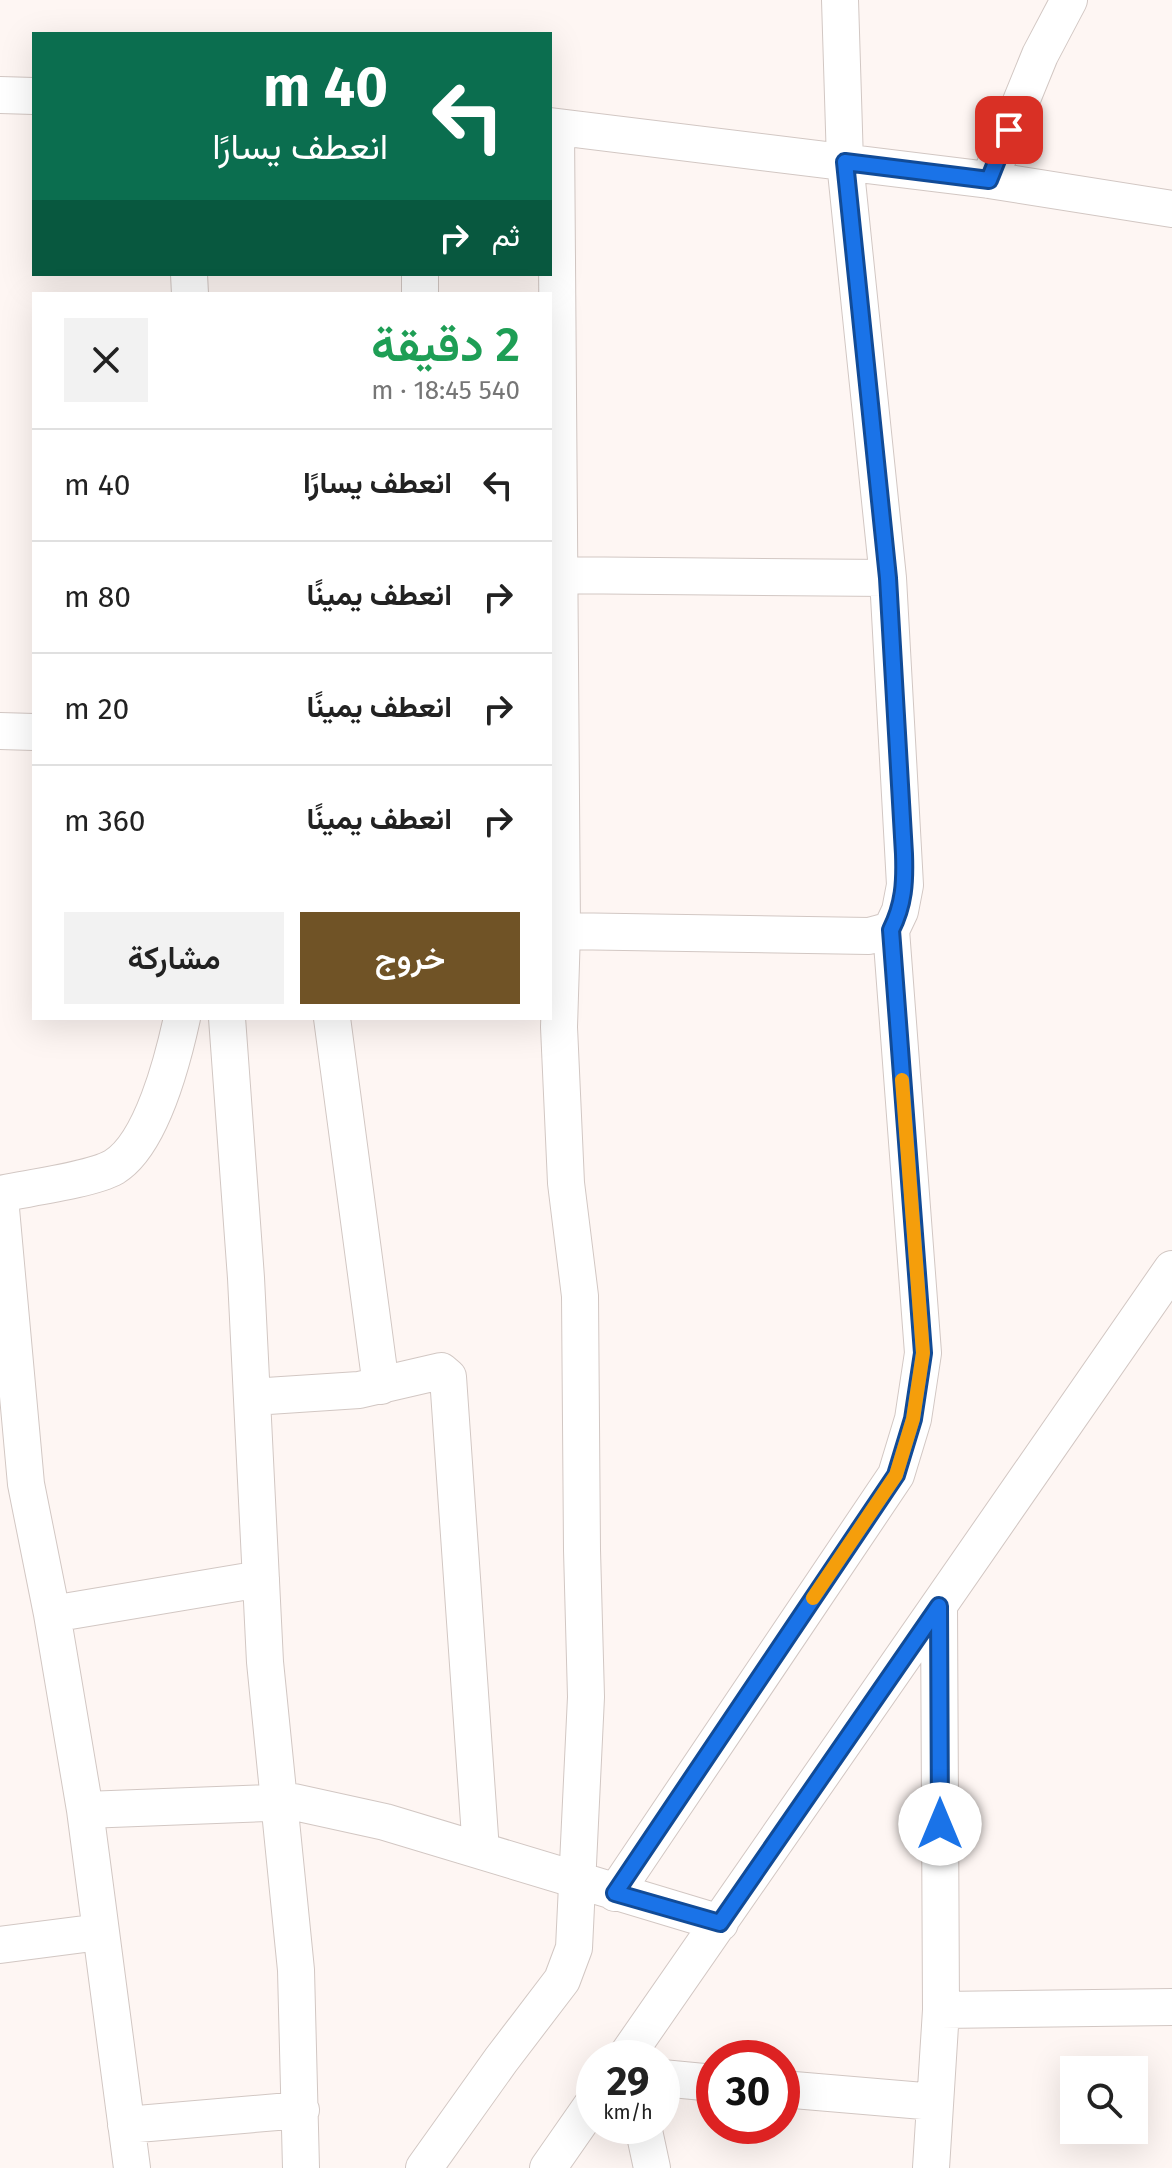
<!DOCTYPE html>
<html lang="ar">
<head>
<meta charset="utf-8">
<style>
  :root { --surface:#fff; --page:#f2f2f2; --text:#222; --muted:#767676; --line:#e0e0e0; --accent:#705326 }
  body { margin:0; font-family:"Fira Sans",Vazirmatn,sans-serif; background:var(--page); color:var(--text); direction:rtl; height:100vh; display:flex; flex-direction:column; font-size:30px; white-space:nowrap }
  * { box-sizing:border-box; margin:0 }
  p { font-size:26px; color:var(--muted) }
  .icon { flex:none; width:44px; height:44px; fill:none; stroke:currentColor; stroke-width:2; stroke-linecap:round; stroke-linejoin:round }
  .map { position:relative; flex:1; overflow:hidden; direction:ltr }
  .panel { position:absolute; left:32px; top:292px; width:520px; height:728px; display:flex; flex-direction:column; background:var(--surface); border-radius:0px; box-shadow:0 8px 32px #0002; direction:rtl }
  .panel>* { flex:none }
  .guide { position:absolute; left:32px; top:32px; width:520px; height:244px; border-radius:0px; box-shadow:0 8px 32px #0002; direction:rtl; background:#0b6e4f; color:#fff; overflow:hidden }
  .tools { position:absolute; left:1060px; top:2056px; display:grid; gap:16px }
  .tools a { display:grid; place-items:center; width:88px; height:88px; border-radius:0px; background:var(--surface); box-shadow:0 8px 32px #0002; font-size:40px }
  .speed { position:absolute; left:576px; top:2040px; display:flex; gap:16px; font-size:40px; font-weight:700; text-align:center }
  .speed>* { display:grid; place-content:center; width:104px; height:104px; border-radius:50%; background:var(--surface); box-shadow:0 8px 32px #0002; line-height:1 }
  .speed small { font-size:20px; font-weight:400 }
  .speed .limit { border:12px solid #d22; background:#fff; color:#111 }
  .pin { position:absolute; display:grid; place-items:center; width:68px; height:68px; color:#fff; margin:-34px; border-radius:16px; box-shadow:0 4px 12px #0006 }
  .me { position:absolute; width:88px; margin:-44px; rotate:0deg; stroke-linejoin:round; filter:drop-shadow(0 0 6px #0008) }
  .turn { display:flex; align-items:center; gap:28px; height:168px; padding:0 32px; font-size:36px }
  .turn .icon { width:104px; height:104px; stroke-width:2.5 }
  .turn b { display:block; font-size:56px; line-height:68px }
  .then { display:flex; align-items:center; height:76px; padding:0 32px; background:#0003; gap:16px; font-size:30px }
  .round { display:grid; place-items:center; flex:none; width:84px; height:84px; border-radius:0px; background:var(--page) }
  .headline { display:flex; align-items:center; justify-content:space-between; height:136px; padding:0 32px }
  h1 { font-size:48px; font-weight:600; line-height:60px; color:#1e9e55 }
  .cta { display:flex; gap:16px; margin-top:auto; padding:16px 32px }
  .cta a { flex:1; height:92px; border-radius:0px; background:var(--accent); color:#fff; font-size:32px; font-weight:600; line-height:92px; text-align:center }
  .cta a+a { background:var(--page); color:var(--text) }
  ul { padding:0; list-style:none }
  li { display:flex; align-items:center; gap:24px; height:112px; padding:0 32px; border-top:2px solid var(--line) }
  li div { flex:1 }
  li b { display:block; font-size:30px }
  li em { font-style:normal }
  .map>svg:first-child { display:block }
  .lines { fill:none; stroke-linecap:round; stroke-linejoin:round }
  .minor-casing { stroke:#d2c7c3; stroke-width:38 }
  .minor { stroke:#fff; stroke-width:36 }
  .route-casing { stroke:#114b97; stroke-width:20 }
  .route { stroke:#1a73e8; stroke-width:14 }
  .slow { stroke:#f59e0b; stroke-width:14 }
</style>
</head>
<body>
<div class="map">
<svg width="1172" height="2168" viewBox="0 0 1172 2168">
  <rect width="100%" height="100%" fill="#fef6f3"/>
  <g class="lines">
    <g class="minor-casing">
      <path id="minor" d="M0 95 34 96
        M550 126 989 180 1172 209
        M556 127 562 931 869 936 891 930 900 911 905 885 888 578 845 162 840 0
        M989 180 1040 55 1069 0
        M189 274 190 294
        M420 274V294
        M550 575 888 578
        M0 731 34 732
        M227 1018 246 1278 265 1662 296 1970 301 2168
        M332 1018 381 1386
        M0 1194C28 1188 91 1180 114 1167 152 1144 173 1059 182 1018
        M0 1198 26 1484 52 1614 85 1810 132 2168
        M252 1397 359 1390 441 1371 448 1377 481 1851
        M52 1614 261 1579
        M85 1810 294 1802 385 1822 720 1923
        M615 1893 896 1475 913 1419 923 1353 891 930
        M0 1945 100 1932
        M941 2010 1172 2007
        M625 2058 1172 1269
        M662 2078 714 2083
        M782 2089 935 2102
        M126 2125 301 2110
        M643 2126 652 2168
        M424 2168 501 2060 562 1980 574 1948 586 1697 582 1550 580 1296 566 1183 559 1027 562 931
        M548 2168 594 2102
        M931 2168 941 2010 939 1606"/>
    </g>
    <use href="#minor" class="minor"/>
  </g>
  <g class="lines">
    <g class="route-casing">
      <path id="route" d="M940 1824 939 1606 720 1923 615 1893 896 1475 913 1419 923 1353 891 930C904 904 905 882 904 854L888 578 845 162 989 180 1009 130"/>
    </g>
    <use href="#route" class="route"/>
    <path class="slow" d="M813 1598 896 1475 913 1419 923 1353 902 1080"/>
  </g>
</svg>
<div class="tools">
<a><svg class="icon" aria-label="search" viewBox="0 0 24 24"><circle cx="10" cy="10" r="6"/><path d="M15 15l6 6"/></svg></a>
</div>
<div class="speed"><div>29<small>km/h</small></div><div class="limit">30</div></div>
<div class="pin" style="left:1009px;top:130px;background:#d93025"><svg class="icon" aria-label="arrive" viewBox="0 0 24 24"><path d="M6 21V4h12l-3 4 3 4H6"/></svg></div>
<svg class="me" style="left:940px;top:1824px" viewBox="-20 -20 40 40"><circle r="19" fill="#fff"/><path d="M0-13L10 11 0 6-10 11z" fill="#1a73e8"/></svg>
<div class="guide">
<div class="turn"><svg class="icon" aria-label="left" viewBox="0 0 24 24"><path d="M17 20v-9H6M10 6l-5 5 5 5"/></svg><div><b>40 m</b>انعطف يسارًا</div></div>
<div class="then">ثم<svg class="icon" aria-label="right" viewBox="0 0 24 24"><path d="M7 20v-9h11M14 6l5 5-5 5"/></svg></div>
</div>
<section class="panel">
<div class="headline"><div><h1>2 دقيقة</h1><p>540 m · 18:45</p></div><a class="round"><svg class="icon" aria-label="close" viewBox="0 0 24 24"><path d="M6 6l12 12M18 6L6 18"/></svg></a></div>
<ul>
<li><svg class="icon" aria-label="left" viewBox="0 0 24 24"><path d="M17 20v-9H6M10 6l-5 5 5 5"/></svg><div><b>انعطف يسارًا</b></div><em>40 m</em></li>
<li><svg class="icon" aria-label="right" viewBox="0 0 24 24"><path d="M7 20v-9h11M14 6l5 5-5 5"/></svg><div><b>انعطف يمينًا</b></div><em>80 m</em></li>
<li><svg class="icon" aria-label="right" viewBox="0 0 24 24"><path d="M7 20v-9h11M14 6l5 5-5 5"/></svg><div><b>انعطف يمينًا</b></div><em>20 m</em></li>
<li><svg class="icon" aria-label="right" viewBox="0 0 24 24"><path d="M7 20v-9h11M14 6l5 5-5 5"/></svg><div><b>انعطف يمينًا</b></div><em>360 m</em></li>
</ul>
<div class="cta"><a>خروج</a><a>مشاركة</a></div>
</section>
</div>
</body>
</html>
